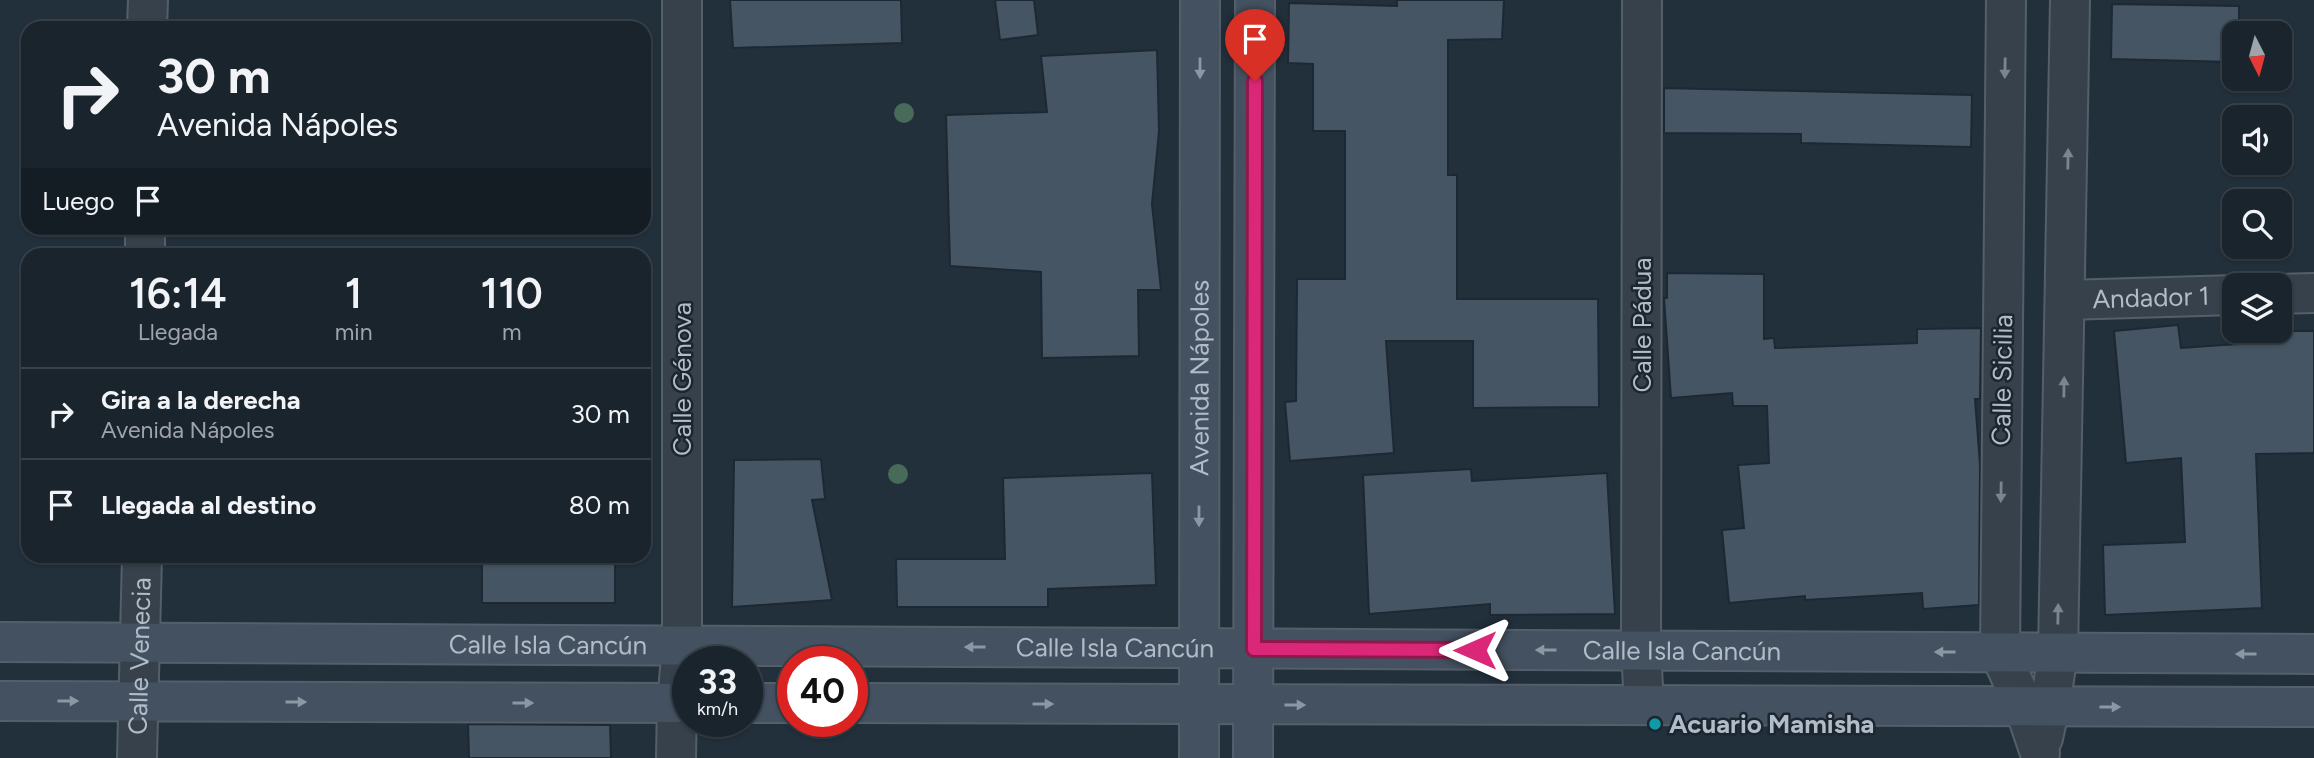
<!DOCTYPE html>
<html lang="es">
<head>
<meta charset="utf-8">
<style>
  :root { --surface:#1a242d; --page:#273039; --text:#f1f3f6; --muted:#9fa4aa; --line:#384149 }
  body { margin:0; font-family:Figtree,sans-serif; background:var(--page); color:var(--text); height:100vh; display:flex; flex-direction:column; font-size:26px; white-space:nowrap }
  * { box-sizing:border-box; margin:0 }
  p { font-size:23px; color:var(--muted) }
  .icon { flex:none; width:38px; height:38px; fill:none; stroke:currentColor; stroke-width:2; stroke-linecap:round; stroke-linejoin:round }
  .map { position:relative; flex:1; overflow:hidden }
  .panel { position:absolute; left:21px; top:248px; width:630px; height:315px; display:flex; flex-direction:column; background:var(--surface); border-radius:21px; box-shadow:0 2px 5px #0004,0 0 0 2px var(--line) }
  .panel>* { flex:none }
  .banner { position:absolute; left:21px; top:21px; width:630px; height:214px; border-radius:21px; box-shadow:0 2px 5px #0004,0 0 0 2px var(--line); background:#1a242d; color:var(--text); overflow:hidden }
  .needle { width:46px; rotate:174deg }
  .fabs { position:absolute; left:2222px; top:21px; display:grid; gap:14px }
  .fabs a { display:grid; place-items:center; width:70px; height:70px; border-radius:14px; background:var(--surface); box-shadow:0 2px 5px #0004,0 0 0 2px var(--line); font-size:35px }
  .speed { position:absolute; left:672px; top:646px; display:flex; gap:14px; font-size:35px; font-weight:700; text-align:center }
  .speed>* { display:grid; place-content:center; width:91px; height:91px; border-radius:50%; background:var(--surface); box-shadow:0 2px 5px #0004,0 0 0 2px var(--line); line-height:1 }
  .speed small { font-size:18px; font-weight:400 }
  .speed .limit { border:10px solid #d22; background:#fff; color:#111 }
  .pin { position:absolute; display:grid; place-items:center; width:60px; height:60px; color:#fff; margin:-72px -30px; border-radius:50% 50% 50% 0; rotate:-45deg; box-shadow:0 0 7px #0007 }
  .pin .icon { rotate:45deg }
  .me { position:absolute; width:77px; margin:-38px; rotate:270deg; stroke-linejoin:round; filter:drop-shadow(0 0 5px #0008) }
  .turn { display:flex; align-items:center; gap:24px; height:147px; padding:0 21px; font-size:32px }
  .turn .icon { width:91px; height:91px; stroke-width:2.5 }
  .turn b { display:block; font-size:49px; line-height:60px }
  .then { display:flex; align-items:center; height:66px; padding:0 21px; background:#0003; gap:14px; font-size:26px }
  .eta { display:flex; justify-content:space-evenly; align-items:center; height:119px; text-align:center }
  .eta b { font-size:42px; font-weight:600; line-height:49px }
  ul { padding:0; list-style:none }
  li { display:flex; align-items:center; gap:21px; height:91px; padding:0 21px; border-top:2px solid var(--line) }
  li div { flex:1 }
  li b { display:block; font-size:26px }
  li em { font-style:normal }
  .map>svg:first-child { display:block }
  .building { fill:#465563; stroke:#1d2833; stroke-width:2 }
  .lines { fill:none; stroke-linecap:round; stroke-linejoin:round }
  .street-casing { stroke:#545f6a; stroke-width:42 }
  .secondary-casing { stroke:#545f6a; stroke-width:42 }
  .street { stroke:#36414c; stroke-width:38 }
  .secondary { stroke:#445160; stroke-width:38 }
  .tree { fill:#486a58 }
  .oneway { fill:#8c97a4 }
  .oneway2 { fill:#7a8590 }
  .route-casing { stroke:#8e194d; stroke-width:18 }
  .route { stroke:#db2777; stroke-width:12 }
  .culture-dot { fill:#0f9aa8; stroke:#1b2631; stroke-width:2.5 }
  .labels { text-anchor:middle; stroke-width:5; stroke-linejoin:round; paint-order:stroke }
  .street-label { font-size:26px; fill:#b2bcc8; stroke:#1b2631 }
  .poi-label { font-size:26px; font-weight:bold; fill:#b2bcc8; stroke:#1b2631; text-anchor:start }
</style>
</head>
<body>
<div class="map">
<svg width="2314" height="758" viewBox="0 0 2314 758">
  <rect width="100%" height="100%" fill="#22303c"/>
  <path class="building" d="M730 0H901L902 43 733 48Z
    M995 0H1034L1038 35 1000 40Z
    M1397 0H1504L1502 39 1448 40V175H1457V299H1598L1599 407 1473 408V341H1386L1394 453 1290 461 1285 402 1296 401 1297 279H1345V131H1313V64L1288 63 1289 3 1397 6Z
    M2112 4 2239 6V33H2235V62L2111 59Z
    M1157 50 1159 131 1152 204 1161 290H1138L1139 356 1042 358 1041 272 950 266 946 115 1047 112 1041 56Z
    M1664 88 1972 95 1971 147 1801 143V134L1664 133Z
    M1667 273 1764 274V339L1774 338 1775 348 1917 343V329L1981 328 1980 399H1975L1980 465 1979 605 1923 609 1922 593 1805 600V596L1729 603 1722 530 1744 528 1738 465 1769 463 1767 406H1733L1732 393 1671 398 1664 298H1667Z
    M2178 325 2181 348 2252 343V331H2314V453L2256 454 2262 608 2105 615 2103 545 2185 542 2181 458 2126 463 2114 331Z
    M821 459 825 499 812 500 832 600 732 607 734 460Z
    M1471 469 1472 481 1607 473 1615 614 1490 615V604L1369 614 1363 475Z
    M1152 473 1156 585 1048 589V607H897L896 559H1005L1003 478Z
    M482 556H615V603H482Z
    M468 724 610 725 611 758H469Z"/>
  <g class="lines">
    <g class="street-casing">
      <g id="street">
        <path d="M1642 0 1641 650 1644 705"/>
        <path d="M2006 0 2000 653 2024 706 2040 753"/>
        <path d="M147 28 148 0"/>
        <path d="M145 256V228"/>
        <path d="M2280 294 2314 293"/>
        <path id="s1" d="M2065 300 2235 295"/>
        <path d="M2043 738 2050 706 2058 653 2070 0"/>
        <path id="s2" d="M137 758 142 556"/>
        <path d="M676 758 677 703 682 646V0"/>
      </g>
    </g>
    <g class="secondary-casing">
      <g id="secondary">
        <path id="s3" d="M0 642 2314 654"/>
        <path d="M0 701 688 703"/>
        <path d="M747 703H793"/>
        <path d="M852 703 2314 707"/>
        <path id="s4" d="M1199 758 1200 0"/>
        <path d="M1253 758 1255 0"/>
      </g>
    </g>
    <use href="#street" class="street"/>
    <use href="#secondary" class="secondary"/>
  </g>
  <g class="tree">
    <circle cx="904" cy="113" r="10"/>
    <circle cx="898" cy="474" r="10"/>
  </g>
  <defs><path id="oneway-solid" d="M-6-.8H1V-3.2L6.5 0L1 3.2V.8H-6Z" transform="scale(1.75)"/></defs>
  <g class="oneway">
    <use href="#oneway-solid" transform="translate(1200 68) rotate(90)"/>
    <use href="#oneway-solid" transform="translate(1199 516) rotate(90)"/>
    <use href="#oneway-solid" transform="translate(975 647) rotate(-180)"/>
    <use href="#oneway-solid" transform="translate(1546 650) rotate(-180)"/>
    <use href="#oneway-solid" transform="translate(1945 652) rotate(-180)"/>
    <use href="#oneway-solid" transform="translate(2246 654) rotate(-180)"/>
    <use href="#oneway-solid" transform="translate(68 701)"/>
    <use href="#oneway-solid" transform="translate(296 702)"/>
    <use href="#oneway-solid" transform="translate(523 703)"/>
    <use href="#oneway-solid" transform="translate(1043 704)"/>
    <use href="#oneway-solid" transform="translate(1295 705)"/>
    <use href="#oneway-solid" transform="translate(2110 707)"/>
  </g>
  <g class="oneway2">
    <use href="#oneway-solid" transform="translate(2005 68) rotate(91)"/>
    <use href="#oneway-solid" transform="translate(2068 159) rotate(-89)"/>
    <use href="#oneway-solid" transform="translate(2064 387) rotate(-89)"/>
    <use href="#oneway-solid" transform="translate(2001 492) rotate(91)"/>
    <use href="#oneway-solid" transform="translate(2058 614) rotate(-89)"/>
  </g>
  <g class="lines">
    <g class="route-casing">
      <path id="route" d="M1255 81 1254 649 1475 650"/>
    </g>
    <use href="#route" class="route"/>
  </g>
  <circle class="culture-dot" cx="1655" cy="724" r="7"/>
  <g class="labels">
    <g class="street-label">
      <text dy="9" stroke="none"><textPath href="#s1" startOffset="86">Andador 1</textPath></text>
      <text transform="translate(1642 325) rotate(-90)" y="9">Calle Pádua</text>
      <text transform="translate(682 379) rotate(-90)" y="9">Calle Génova</text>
      <text dy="9" stroke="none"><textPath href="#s4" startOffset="380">Avenida Nápoles</textPath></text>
      <text transform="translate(2002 380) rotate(-89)" y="9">Calle Sicilia</text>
      <text dy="9" stroke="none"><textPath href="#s3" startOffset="548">Calle Isla Cancún</textPath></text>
      <text dy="9" stroke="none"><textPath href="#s3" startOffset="1115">Calle Isla Cancún</textPath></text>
      <text dy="9" stroke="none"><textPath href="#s3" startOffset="1682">Calle Isla Cancún</textPath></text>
      <text dy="9" stroke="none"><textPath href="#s2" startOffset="102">Calle Venecia</textPath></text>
    </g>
    <g class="poi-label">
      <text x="1669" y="733">Acuario Mamisha</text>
    </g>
  </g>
</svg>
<div class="fabs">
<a><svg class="needle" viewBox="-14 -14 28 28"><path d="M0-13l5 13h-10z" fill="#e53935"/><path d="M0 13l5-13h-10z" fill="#9fa4aa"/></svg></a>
<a><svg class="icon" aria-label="sound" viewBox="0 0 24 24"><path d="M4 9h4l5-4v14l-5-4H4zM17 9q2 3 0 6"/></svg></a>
<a><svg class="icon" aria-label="search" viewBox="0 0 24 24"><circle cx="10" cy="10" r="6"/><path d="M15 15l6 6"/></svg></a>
<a><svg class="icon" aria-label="layers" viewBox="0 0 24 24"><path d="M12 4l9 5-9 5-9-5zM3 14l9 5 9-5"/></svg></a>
</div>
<div class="speed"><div>33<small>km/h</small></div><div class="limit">40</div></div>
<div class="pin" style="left:1255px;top:81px;background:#d93025"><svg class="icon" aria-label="arrive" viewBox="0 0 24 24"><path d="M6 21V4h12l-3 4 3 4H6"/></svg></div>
<svg class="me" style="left:1475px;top:650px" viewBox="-20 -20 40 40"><path d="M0-17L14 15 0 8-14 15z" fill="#db2777" stroke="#fff" stroke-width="4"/></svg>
<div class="banner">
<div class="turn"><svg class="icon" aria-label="right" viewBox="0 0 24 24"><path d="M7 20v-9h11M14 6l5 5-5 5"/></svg><div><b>30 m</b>Avenida Nápoles</div></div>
<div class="then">Luego<svg class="icon" aria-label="arrive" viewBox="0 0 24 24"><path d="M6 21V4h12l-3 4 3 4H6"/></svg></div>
</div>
<section class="panel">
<div class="eta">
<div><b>16:14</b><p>Llegada</p></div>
<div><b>1</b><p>min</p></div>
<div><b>110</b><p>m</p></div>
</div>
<ul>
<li><svg class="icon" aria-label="right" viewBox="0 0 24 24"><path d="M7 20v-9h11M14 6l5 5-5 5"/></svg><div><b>Gira a la derecha</b><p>Avenida Nápoles</p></div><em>30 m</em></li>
<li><svg class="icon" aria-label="arrive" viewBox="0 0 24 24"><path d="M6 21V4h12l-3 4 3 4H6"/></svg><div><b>Llegada al destino</b></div><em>80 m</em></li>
</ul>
</section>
</div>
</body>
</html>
